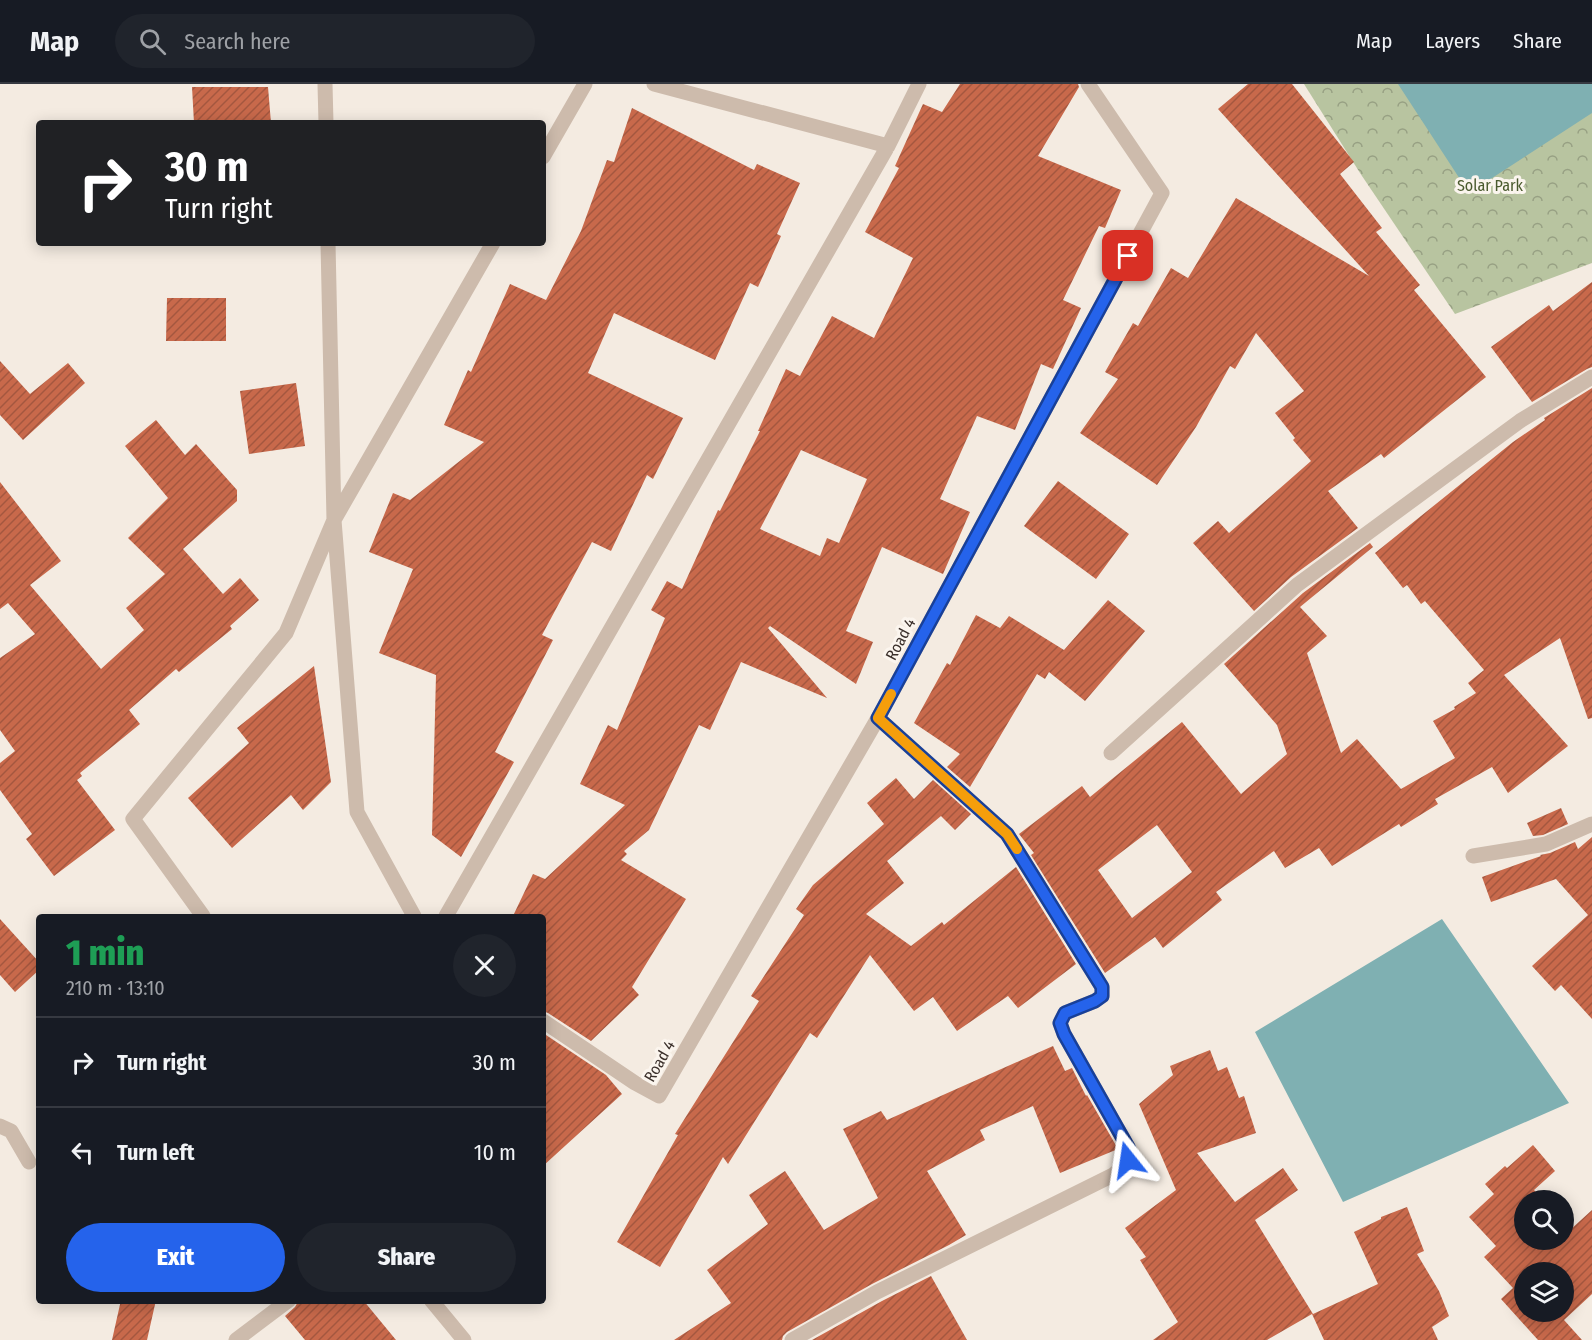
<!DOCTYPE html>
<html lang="en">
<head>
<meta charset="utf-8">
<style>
  :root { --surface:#171b24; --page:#20242c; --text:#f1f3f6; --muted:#9ea1a6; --line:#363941; --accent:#2563eb }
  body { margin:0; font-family:"Fira Sans Condensed",sans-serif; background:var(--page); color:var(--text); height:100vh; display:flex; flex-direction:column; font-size:22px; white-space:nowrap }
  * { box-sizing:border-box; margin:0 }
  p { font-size:20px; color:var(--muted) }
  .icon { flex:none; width:33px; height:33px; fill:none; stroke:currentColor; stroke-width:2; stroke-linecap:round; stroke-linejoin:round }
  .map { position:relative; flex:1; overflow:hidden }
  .side { position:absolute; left:36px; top:830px; width:510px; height:390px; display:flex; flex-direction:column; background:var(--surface); border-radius:6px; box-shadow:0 3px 15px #0003 }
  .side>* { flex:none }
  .banner { position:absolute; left:36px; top:36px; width:510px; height:126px; border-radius:6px; box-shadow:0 3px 15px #0003; background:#202124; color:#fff; overflow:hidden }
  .controls { position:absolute; left:1514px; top:1106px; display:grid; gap:12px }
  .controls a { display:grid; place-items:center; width:60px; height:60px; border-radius:50%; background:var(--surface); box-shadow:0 3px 15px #0003; font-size:30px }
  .pin { position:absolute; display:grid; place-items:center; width:51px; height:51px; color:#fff; margin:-26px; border-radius:12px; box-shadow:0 3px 9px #0006 }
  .me { position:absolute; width:66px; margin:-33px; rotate:345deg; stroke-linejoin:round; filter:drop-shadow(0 0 4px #0008) }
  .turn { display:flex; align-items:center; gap:21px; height:126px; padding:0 30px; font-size:27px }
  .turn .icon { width:78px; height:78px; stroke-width:2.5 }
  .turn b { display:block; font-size:42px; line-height:51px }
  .round { display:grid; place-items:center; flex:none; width:63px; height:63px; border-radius:32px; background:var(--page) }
  .headline { display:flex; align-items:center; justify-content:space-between; height:102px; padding:0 30px }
  h1 { font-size:36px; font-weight:800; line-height:45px; color:#1e9e55 }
  .button { display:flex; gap:12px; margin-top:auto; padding:12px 30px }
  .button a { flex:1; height:69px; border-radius:36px; background:var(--accent); color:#fff; font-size:24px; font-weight:800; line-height:69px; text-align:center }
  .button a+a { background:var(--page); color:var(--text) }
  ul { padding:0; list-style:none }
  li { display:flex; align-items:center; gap:18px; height:90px; padding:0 30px; border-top:2px solid var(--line) }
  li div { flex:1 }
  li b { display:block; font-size:22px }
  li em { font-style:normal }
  header { display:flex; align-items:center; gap:36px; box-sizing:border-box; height:84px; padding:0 30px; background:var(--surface); border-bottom:2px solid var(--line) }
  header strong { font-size:28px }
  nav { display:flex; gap:33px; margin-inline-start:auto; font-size:21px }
  .search { width:420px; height:54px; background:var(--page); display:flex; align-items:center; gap:15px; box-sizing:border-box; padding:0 21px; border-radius:33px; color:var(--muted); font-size:22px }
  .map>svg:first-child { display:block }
  .forest { fill:url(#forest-crowns) }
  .water { fill:#7fb0b2 }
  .building { fill:url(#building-hatch); fill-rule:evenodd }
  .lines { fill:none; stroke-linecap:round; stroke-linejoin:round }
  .service { stroke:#cdbbac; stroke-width:15 }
  .minor { stroke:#cdbbac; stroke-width:15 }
  .route-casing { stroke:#184099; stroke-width:15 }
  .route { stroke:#2563eb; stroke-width:10 }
  .slow { stroke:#f59e0b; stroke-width:10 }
  .labels { text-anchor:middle; stroke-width:6; stroke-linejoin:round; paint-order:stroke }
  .park-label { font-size:16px; fill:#4a5a2e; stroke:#fbf5ee }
  .street-label { font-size:16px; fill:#3b302b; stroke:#fbf5ee }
</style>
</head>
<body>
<header>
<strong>Map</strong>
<div class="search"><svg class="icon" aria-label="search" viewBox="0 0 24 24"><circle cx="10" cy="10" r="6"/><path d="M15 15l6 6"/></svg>Search here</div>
<nav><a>Map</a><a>Layers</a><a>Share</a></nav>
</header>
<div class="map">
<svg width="1592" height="1256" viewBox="0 0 1592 1256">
  <defs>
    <pattern id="forest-crowns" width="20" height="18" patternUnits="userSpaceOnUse" patternTransform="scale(1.5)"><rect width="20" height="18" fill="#b8c4a0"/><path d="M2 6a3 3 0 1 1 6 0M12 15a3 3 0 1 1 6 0" fill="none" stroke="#97a083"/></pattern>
    <pattern id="building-hatch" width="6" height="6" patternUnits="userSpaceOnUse" patternTransform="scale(1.5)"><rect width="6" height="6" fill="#c8694b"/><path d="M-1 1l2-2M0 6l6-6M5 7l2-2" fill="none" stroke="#a4573f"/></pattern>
  </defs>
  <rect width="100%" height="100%" fill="#f4ebe1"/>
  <path class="forest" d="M1304 0H1592V179L1455 230 1360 89Z"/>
  <path class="water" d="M1398 0H1592V29L1469 109Z
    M1442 835 1569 1019 1343 1118 1255 948Z"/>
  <path class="building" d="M960 0H1078L1079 3 1038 72 1121 106 1105 144 1099 142 1063 216 1081 224 1053 285 1041 280 1015 346 977 332 940 415 970 428 943 490 882 463 846 547 873 558 856 600 770 542 768 544 827 614 741 578 710 646 699 641 649 746 624 767 627 770 621 776 686 815 632 903 639 911 591 957 548 929 543 927V832H513L533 790 545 795 625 721 580 700 608 641 617 646 665 534 651 526 667 497 682 505 718 426 720 427 760 347H758L786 285 800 292 832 232 874 254 913 174 865 148 899 84 895 82 923 20 942 28ZM801 366 867 395 839 459 827 454 820 472 760 445Z
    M1248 0H1292L1354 78 1340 90 1382 144 1376 148 1420 201 1414 206 1486 293 1384 374 1381 370 1328 407 1358 444 1291 493 1254 527 1193 459 1218 437 1229 449 1311 377 1293 356 1295 354 1275 329 1304 307 1256 249 1235 285 1230 282 1196 343 1157 401 1080 349 1118 295 1105 288 1133 239 1138 242 1171 184 1188 194 1236 114 1369 192 1218 25Z
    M192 3H268L271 39H194Z
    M632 24 754 86 757 80 800 99 777 150 781 152 758 203 750 199 715 276 614 229 588 289 683 334 653 395 647 391 611 467 592 458 542 551 553 556 495 668 514 678 461 773 432 751 436 591 379 569 413 485 369 468 393 409 410 416 484 358 444 341 468 286 471 288 510 200 546 216 581 147 607 76 614 78Z
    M1592 198V283L1587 285 1532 318 1491 263 1549 221 1553 227Z
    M167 214H226V257H166Z
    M0 277 30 310 68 279 85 299 23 356 0 331Z
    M296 299 305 362 249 370 240 307Z
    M1592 304V634L1588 635 1560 554 1504 591 1568 662 1508 709 1492 683 1435 715 1438 720 1401 743 1399 740 1332 782 1319 764 1285 784 1274 767 1216 808 1222 816 1163 864 1155 853 1105 889 1031 771 1034 769 1019 750 1082 702 1090 713 1182 638 1241 710 1287 670 1277 641 1224 580 1303 509 1370 459 1373 463 1300 523 1327 552 1307 569 1341 669 1357 655 1401 705 1455 674 1433 637 1455 625 1454 623 1476 609 1468 599 1484 586 1425 517 1421 520 1407 501 1403 504 1375 469 1513 358 1545 336 1544 334ZM1157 741 1192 788 1132 834 1098 786Z
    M156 336 185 371 196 360 237 406V417L183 465 223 510 240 494 259 516 230 542 232 545 179 588 176 585 129 626 140 640 80 689 82 692 77 696 115 746 54 792 26 755 32 750 0 706V679L15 667 0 646V574L35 550 8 519 0 525V398L61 477 30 501 101 585 144 546 126 524 165 490 128 454 168 414 125 362Z
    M1058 397 1129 450 1096 495 1024 442Z
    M1108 516 1145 547 1085 617 1049 588 1045 595 1037 590 970 703 947 683 960 670 914 639 947 579 950 581 976 531 1000 544 1009 532 1064 566Z
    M314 582 331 698 303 726 291 711 232 764 188 714 249 659 237 644Z
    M896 694 914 715 933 696 971 730 955 746 941 732 887 777 904 799 866 830 911 862 942 838 944 841 1016 783 1076 880 1018 924 1008 912 957 947 933 913 914 927 870 871 817 954 810 949 728 1080 723 1073 660 1183 617 1158 678 1051 675 1050 759 917 751 912 804 831 796 825 813 801 884 740 867 719Z
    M1561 724 1568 740 1543 751 1533 752 1527 739Z
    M1592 753V935L1561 901 1555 907 1532 882 1588 831 1556 795 1491 818 1482 793 1541 772 1540 771 1550 769 1575 758 1578 765Z
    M0 835 39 878V886L15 908 0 891Z
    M543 949 606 991 622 1010 543 1082Z
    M1053 962 1065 987 1072 984 1086 1012 1087 1011 1118 1065 1060 1089 1033 1022 980 1046 985 1056 927 1087 966 1151 949 1161 872 1200 787 1248 783 1252 782 1256H674L731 1219 707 1186 768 1140 749 1111 785 1087 824 1146 878 1114 843 1045 881 1027 887 1036Z
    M1210 966 1218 987 1227 983 1239 1014 1244 1012 1256 1049 1197 1069 1235 1118 1283 1084 1298 1106 1255 1136 1313 1230 1378 1200 1354 1148 1381 1135V1133L1407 1123 1424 1167 1417 1170 1439 1207 1449 1232 1432 1243 1438 1256H1324L1312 1230 1267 1256H1153L1178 1238 1140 1176 1146 1173 1125 1144 1176 1106 1139 1020 1173 991 1170 982Z
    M1533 1061 1555 1087 1534 1106 1543 1116H1524V1155H1563V1138L1570 1146 1592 1126V1210L1564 1236 1582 1256H1538L1501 1215 1513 1204 1484 1173 1496 1162 1469 1133 1494 1110 1485 1100 1505 1082 1507 1084ZM1524 1188H1563V1227H1524Z
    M931 1192 967 1256H812L882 1217Z
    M121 1216H156L147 1256H112Z
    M299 1216H363L396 1256H305L285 1232 295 1223Z"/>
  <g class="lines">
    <path class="service" d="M236 1256 289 1216"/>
    <path class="minor" d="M325 0 326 39
      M654 0 888 62
      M543 73 585 0
      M328 159 334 436 357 728 414 832
      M1111 669 1297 501 1520 337 1592 293
      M1473 772 1546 760 1592 740
      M203 832 133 735 286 549 334 436 493 159
      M446 832 888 62 919 0
      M543 937 635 999 659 1012 878 634 1162 109 1088 0
      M0 1042 11 1047 29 1078
      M431 1216 464 1256
      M792 1256 877 1208 1113 1091C1124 1083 1128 1078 1129 1065L1064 950 1060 939 1065 929 1095 917 1102 912V903L1007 750 878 634"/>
  </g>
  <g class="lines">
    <g class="route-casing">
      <path id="route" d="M1128 1076 1129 1065 1064 950 1060 939 1065 929 1095 917 1102 912V903L1007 750 878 634 1128 172"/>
    </g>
    <use href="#route" class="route"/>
    <path class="slow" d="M891 610 878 634 1007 750 1017 765"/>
  </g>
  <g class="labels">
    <g class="park-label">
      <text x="1490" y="107">Solar Park</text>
    </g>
    <g class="street-label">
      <text transform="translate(900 555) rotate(-62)" y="6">Road 4</text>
      <text transform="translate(659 977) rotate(-60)" y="6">Road 4</text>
    </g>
  </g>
</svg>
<div class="controls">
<a><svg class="icon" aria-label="search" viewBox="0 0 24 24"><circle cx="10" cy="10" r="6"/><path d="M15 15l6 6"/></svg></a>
<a><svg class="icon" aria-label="layers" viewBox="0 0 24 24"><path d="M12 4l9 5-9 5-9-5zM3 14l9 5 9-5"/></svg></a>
</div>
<div class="pin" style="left:1128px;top:172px;background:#d93025"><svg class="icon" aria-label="arrive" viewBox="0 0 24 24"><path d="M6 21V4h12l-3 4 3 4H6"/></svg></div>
<svg class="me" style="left:1128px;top:1076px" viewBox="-20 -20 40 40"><path d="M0-17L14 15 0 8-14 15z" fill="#2563eb" stroke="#fff" stroke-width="4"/></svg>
<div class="banner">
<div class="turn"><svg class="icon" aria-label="right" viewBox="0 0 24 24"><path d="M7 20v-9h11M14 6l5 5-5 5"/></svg><div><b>30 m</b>Turn right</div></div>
</div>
<section class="side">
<div class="headline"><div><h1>1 min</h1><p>210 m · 13:10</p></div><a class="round"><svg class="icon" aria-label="close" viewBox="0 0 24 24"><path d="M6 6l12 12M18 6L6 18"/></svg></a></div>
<ul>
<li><svg class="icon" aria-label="right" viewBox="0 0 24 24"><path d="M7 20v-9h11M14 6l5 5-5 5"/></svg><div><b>Turn right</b></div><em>30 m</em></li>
<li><svg class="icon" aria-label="left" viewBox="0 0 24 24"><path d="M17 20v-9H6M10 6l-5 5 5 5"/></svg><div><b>Turn left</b></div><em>10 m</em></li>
</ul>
<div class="button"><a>Exit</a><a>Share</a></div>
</section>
</div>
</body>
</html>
